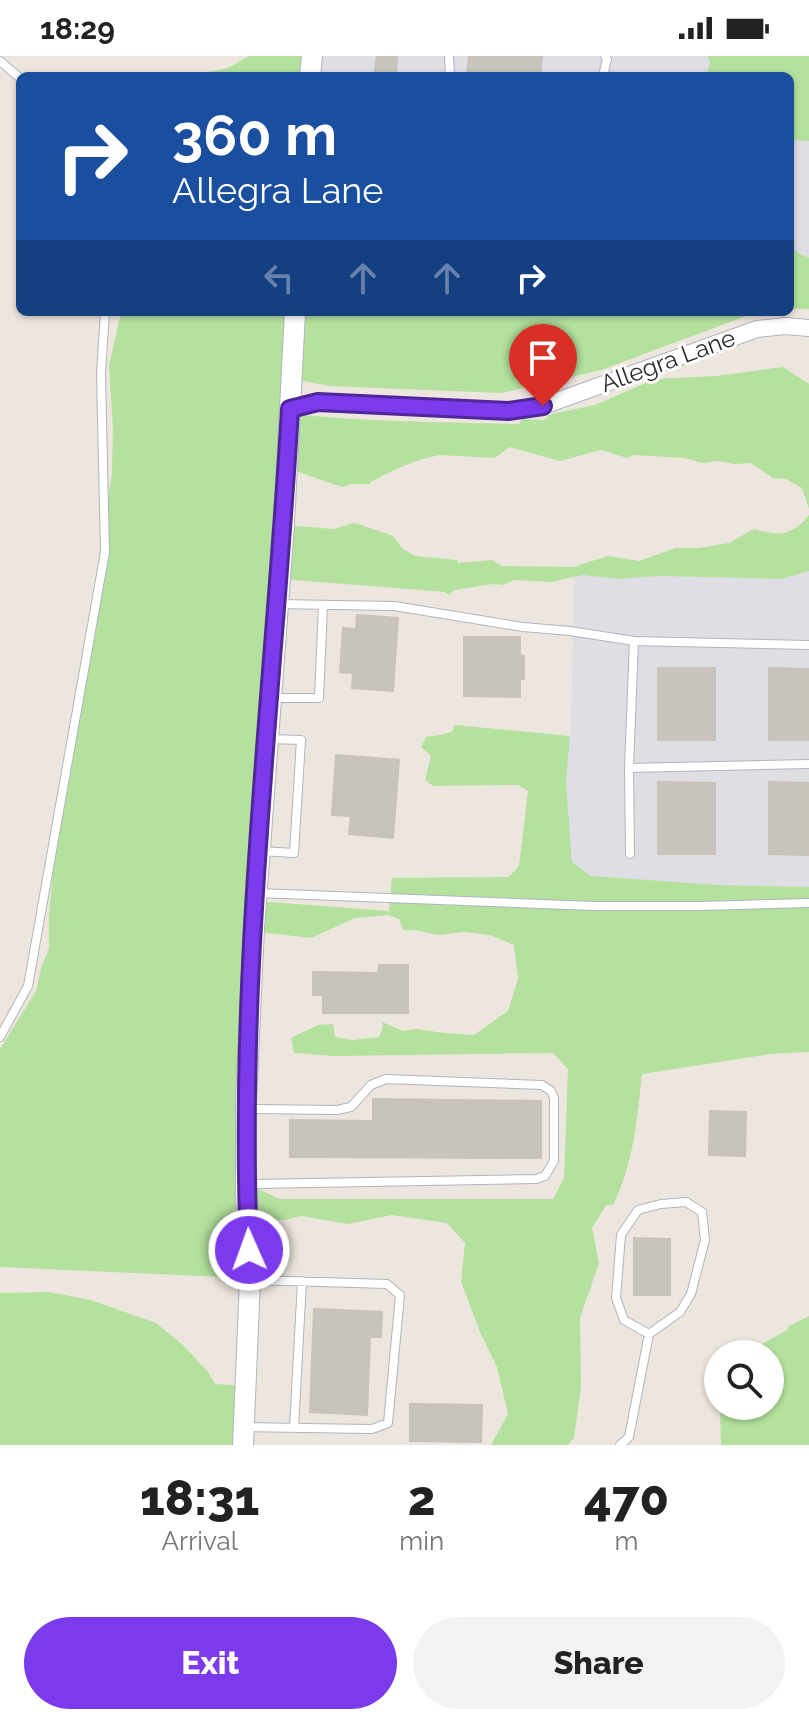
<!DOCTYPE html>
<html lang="en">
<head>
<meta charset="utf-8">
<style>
  :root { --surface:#fff; --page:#f2f2f2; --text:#222; --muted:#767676; --accent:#7c3aed }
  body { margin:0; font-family:Raleway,sans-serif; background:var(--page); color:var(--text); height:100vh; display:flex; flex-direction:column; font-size:30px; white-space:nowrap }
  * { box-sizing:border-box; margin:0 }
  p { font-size:26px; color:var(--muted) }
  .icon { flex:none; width:44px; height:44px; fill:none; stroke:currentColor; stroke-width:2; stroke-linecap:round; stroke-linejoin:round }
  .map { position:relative; height:1389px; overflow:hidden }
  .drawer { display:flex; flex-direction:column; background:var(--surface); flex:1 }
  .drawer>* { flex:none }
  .hud { position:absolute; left:16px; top:16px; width:778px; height:244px; border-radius:12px; box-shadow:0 2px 6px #0004; background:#1a4fa0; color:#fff; overflow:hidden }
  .controls { position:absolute; left:704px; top:1284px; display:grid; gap:16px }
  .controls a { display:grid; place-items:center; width:80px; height:80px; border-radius:50%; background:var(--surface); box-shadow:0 2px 6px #0004; font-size:40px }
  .pin { position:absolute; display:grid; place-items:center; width:68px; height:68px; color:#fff; margin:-82px -34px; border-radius:50% 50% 50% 0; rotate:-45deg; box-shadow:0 0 8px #0007 }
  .pin .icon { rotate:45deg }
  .me { position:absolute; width:88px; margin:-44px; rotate:358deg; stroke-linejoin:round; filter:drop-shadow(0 0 6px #0008) }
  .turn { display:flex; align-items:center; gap:28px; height:168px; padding:0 24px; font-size:36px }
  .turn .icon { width:104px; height:104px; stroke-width:2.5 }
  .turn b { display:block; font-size:56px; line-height:68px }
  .lanes { display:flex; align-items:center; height:76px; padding:0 24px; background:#0003; justify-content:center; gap:40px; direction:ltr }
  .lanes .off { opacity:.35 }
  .eta { display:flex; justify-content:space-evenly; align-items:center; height:136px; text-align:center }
  .eta b { font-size:48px; font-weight:800; line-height:56px }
  .primary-button { display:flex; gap:16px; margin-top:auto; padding:16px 24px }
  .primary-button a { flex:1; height:92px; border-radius:48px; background:var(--accent); color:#fff; font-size:32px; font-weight:800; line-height:92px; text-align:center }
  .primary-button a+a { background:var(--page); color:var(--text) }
  .status { display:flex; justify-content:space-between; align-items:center; height:56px; padding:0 40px; background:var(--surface); direction:ltr }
  .status svg { height:22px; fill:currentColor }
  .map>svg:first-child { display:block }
  .industrial { fill:#e0dee5 }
  .green { fill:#b4e19d; fill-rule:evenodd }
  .building { fill:#c8c3bd; stroke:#c8c2b8; stroke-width:2 }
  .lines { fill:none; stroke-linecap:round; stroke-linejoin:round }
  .service-casing { stroke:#b1b4be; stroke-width:10 }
  .minor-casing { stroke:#b1b4be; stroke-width:18 }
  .tertiary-casing { stroke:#b1b4be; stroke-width:22 }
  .service { stroke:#fff; stroke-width:8 }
  .minor { stroke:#fff; stroke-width:16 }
  .tertiary { stroke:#fff; stroke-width:20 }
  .route-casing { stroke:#51269a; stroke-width:20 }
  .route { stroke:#7c3aed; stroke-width:14 }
  .labels { text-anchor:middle; stroke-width:6; stroke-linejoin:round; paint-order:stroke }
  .street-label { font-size:24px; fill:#2b2b2b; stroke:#fff }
</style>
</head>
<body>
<div class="status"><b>18:29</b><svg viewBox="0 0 49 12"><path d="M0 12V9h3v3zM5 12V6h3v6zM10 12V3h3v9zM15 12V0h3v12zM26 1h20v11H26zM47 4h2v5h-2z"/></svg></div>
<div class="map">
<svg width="809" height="1389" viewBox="0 0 809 1389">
  <rect width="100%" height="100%" fill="#ede6de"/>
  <path class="industrial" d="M313 0H708L710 8 705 20H311Z
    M790 84 809 85V202L790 192Z
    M809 515V831L719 829 591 821 572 806 566 726 571 672 574 520 583 519 618 523 658 520 781 523Z"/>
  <path class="green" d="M249 0H313L311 20H188L228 12Z
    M708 0H809V85L790 84V20H705L710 8Z
    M790 192 809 202V253H790Z
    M121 256H757L601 314 501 337 330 330 292 323V358C367 366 443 366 519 368L522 363 544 364 551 358 595 349 655 323 716 320 783 311 809 328V453L802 432 786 423 773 422 751 407 735 408 718 405 702 407 684 402 634 399 627 402 601 394 560 405 509 391 495 402 440 399 422 403 396 413 370 426 371 428H351L342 431 298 416H287L283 469 334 473 353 467 358 468 393 480 403 493 415 500 457 504 458 507 492 504 502 510 573 511 608 500 639 505 676 492H699L729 487 754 473C779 480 791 481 809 459V515L781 523 658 520 618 523 583 519 551 526 514 524 504 529 492 528 455 534 449 539 445 536 282 523 256 845 389 855 392 822 509 821 519 810 528 735 518 729 433 730 425 724 431 700 421 691 426 681 445 678 453 675 454 669 570 680 566 726 572 806 591 820 719 829 809 831V996L770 998 642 1018C637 1064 634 1106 613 1149H606L592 1172 599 1207 580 1262 581 1331 574 1382 568 1389H491L508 1358 497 1311 480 1276 461 1226 465 1187 447 1167 392 1159 348 1168 301 1160 285 1164H249L245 1222 0 1211V993L36 935 42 909 49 893V860L56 780 112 417 113 372 109 310ZM388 859 399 863 403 874H414L439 879 464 876 490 879 514 889 518 923 508 955 474 979 444 977 416 973 403 975 382 966 383 971 379 981 353 984 335 981 333 968 318 969 291 982 294 997 334 1000 553 997 568 1013 564 1122 553 1143H280L253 1131 259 876 311 882 355 862Z
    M49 1236 91 1244 156 1267 184 1290 208 1316 215 1328 246 1330V1388L256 1389H0V1237Z
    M809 1260V1389H721L720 1356 718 1350H770V1298H756L755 1292 787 1274 789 1270Z"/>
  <path class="building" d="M377 0H397L396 18 375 16Z
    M469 0H542L540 20H467Z
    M357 559 398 562 393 635 352 632 353 617 340 616 343 572 356 573Z
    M464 581H520V599L524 600V623H520V641L464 640Z
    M658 612H715V684H658Z
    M769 612 809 613V684H769Z
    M336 699 399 704 393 782 349 778 351 760 332 759Z
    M658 726 715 727V798H658Z
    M769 726 809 727V799L769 798Z
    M379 909H408V957H323V939H313V916L378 917Z
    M373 1043 541 1045V1102L290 1101V1064L373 1065Z
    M710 1055 746 1056 745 1100 709 1099Z
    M634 1182 670 1183V1239H634Z
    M314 1253 382 1256 381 1281H370L367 1359 310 1356Z
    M410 1348 482 1349 481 1386 410 1385Z"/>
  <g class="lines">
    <g class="service-casing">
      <path id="service" d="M449 0 450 20
        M0 5 20 22
        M603 20 607 3 605 0
        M278 548 394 550 523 571 570 575 634 585 809 589
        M634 585 629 712 809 708
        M271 642H319L323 550
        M629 712 630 798
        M261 795 294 797 301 684 268 683
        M258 837 595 850H701L809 847
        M0 981 28 930 105 496 101 317 105 256
        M247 1128 536 1123 545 1120 554 1105V1042L551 1035 542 1029 386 1023 371 1029 351 1051 337 1054 248 1053
        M245 1371 372 1373 388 1367 400 1239 387 1228 251 1224
        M294 1372 302 1225
        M620 1389 629 1381 649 1278 680 1256 691 1238 705 1184 702 1156 686 1146 661 1148 638 1154 621 1179 616 1242 624 1264 649 1278"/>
    </g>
    <g class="minor-casing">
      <path id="minor" d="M290 353 318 346 508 355 543 350 757 273 785 270 809 272"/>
    </g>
    <g class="tertiary-casing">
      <path id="tertiary" d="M310 20 312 0
        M243 1389 250 1224 246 1135V1047L254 872 284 468 295 256"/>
    </g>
    <use href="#service" class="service"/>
    <use href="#minor" class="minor"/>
    <use href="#tertiary" class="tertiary"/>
  </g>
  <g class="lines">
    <g class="route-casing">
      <path id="route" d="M249 1194C237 913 274 633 290 353L318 346 508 355 543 350"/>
    </g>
    <use href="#route" class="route"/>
  </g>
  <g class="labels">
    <g class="street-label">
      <text transform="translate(668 305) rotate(-20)" y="8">Allegra Lane</text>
    </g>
  </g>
</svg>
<div class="controls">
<a><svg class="icon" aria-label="search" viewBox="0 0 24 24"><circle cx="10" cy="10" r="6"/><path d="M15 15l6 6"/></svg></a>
</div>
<div class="pin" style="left:543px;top:350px;background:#d93025"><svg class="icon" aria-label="arrive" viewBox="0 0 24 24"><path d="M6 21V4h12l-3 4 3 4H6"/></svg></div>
<svg class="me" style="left:249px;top:1194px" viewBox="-20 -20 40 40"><circle r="17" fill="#7c3aed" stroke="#fff" stroke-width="3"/><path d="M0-11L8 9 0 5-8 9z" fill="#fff"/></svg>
<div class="hud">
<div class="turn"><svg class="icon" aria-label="right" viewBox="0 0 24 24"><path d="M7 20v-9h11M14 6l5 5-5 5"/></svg><div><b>360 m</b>Allegra Lane</div></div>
<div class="lanes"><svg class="icon off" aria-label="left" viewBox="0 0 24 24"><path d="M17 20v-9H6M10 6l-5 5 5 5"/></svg><svg class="icon off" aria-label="ahead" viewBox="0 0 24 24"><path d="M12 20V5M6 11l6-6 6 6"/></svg><svg class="icon off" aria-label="ahead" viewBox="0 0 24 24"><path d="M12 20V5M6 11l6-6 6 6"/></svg><svg class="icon" aria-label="right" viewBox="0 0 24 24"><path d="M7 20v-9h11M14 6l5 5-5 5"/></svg></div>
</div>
</div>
<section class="drawer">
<div class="eta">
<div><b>18:31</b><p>Arrival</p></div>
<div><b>2</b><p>min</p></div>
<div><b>470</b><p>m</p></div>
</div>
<div class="primary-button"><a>Exit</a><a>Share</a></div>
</section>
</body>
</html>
